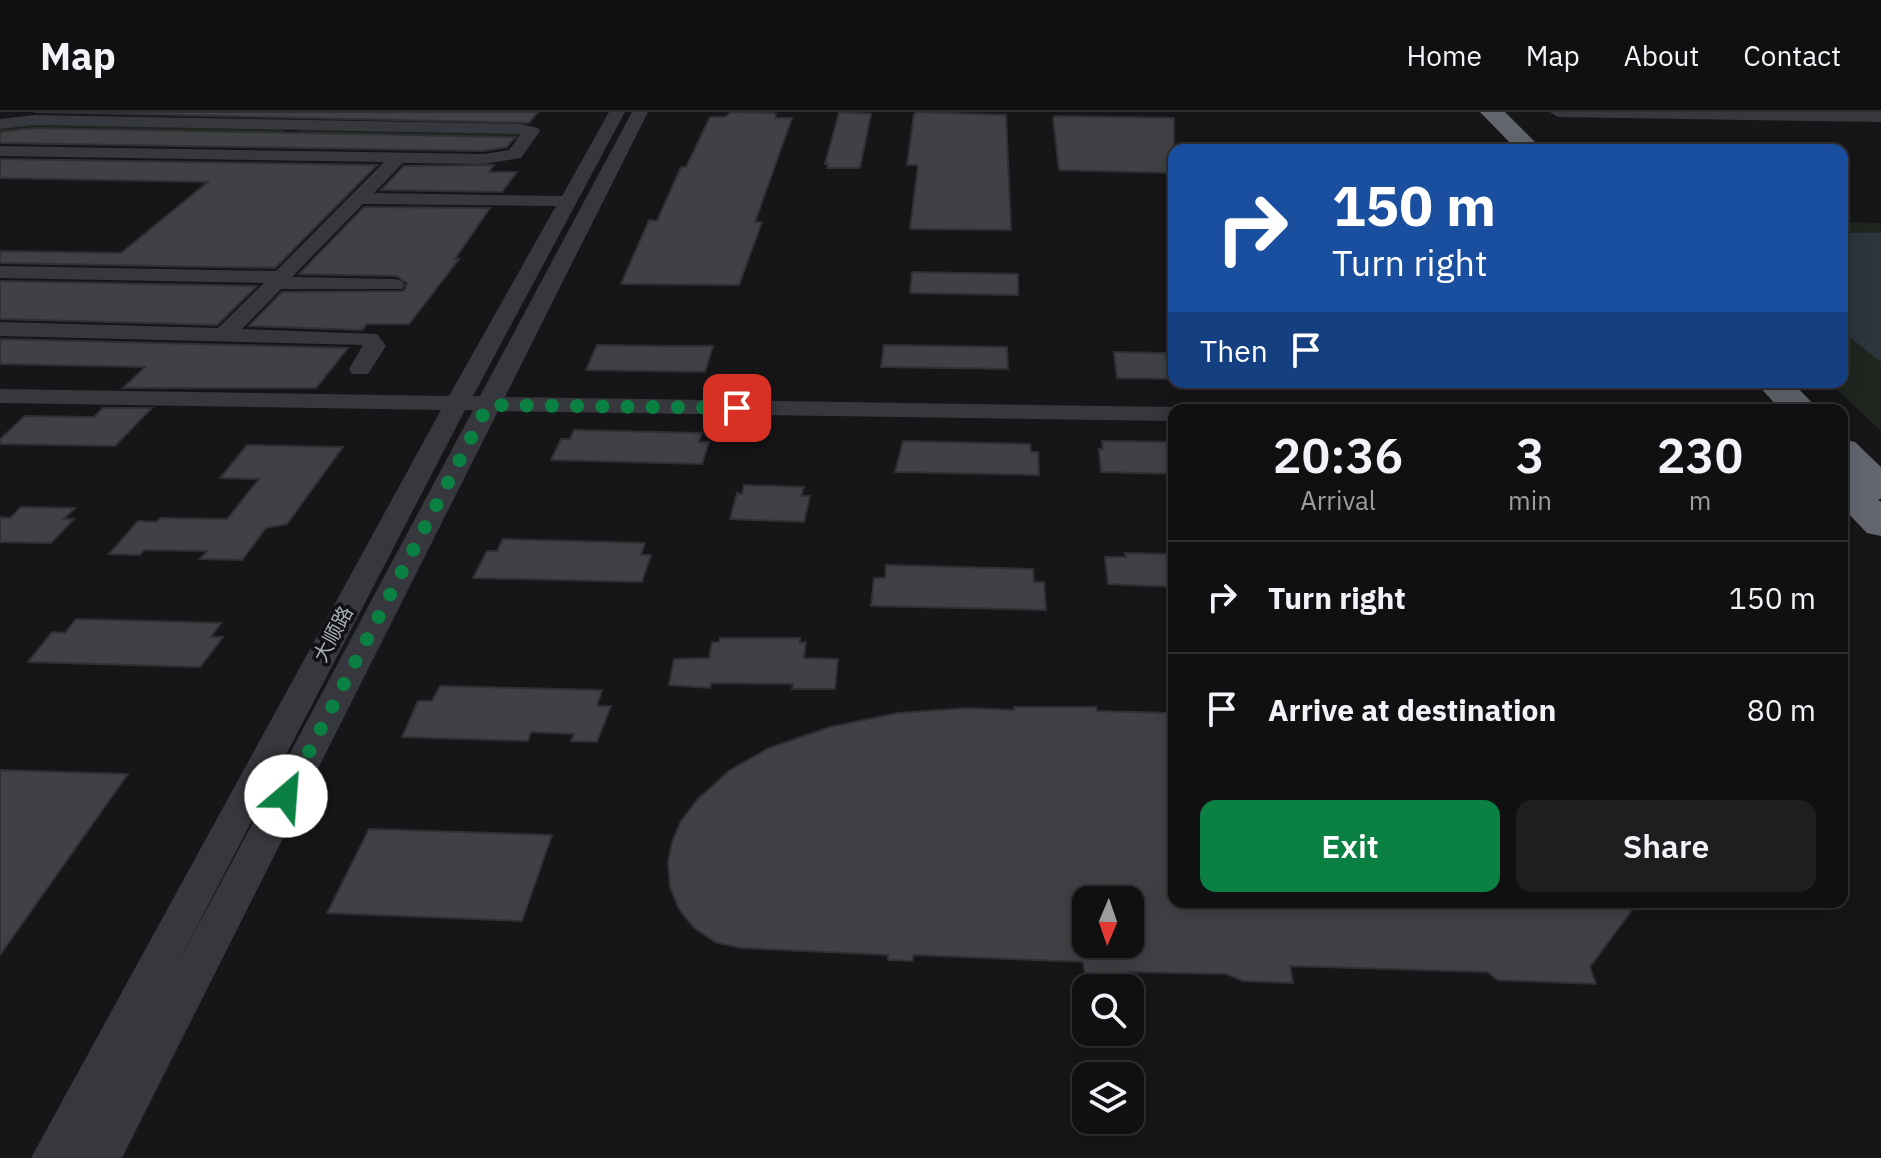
<!DOCTYPE html>
<html lang="en">
<head>
<meta charset="utf-8">
<style>
  :root { --surface:#101012; --page:#1e1e20; --text:#f1f3f6; --muted:#9c9d9f; --line:#303032; --accent:#0b8043 }
  body { margin:0; font-family:"IBM Plex Sans","Noto Sans SC",sans-serif; background:var(--page); color:var(--text); height:100vh; display:flex; flex-direction:column; font-size:30px; white-space:nowrap }
  * { box-sizing:border-box; margin:0 }
  p { font-size:26px; color:var(--muted) }
  .icon { flex:none; width:44px; height:44px; fill:none; stroke:currentColor; stroke-width:2; stroke-linecap:round; stroke-linejoin:round }
  .map { position:relative; flex:1; overflow:hidden }
  .drawer { position:absolute; left:1168px; top:292px; width:680px; height:504px; display:flex; flex-direction:column; background:var(--surface); border-radius:16px; box-shadow:0 4px 20px #0003,0 0 0 2px var(--line) }
  .drawer>* { flex:none }
  .guide { position:absolute; left:1168px; top:32px; width:680px; height:244px; border-radius:16px; box-shadow:0 4px 20px #0003,0 0 0 2px var(--line); background:#1a4fa0; color:#fff; overflow:hidden }
  .needle { width:52px; rotate:182deg }
  .tools { position:absolute; left:1072px; top:774px; display:grid; gap:16px }
  .tools a { display:grid; place-items:center; width:72px; height:72px; border-radius:16px; background:var(--surface); box-shadow:0 4px 20px #0003,0 0 0 2px var(--line); font-size:40px }
  .pin { position:absolute; display:grid; place-items:center; width:68px; height:68px; color:#fff; margin:-34px; border-radius:16px; box-shadow:0 4px 12px #0006 }
  .me { position:absolute; width:88px; margin:-44px; rotate:27deg; stroke-linejoin:round; filter:drop-shadow(0 0 6px #0008) }
  .turn { display:flex; align-items:center; gap:28px; height:168px; padding:0 32px; font-size:36px }
  .turn .icon { width:104px; height:104px; stroke-width:2.5 }
  .turn b { display:block; font-size:56px; line-height:68px }
  .then { display:flex; align-items:center; height:76px; padding:0 32px; background:#0003; gap:16px; font-size:30px }
  .eta { display:flex; justify-content:space-evenly; align-items:center; height:136px; text-align:center }
  .eta b { font-size:48px; font-weight:600; line-height:56px }
  .cta { display:flex; gap:16px; margin-top:auto; padding:16px 32px }
  .cta a { flex:1; height:92px; border-radius:16px; background:var(--accent); color:#fff; font-size:32px; font-weight:600; line-height:92px; text-align:center }
  .cta a+a { background:var(--page); color:var(--text) }
  ul { padding:0; list-style:none }
  li { display:flex; align-items:center; gap:24px; height:112px; padding:0 32px; border-top:2px solid var(--line) }
  li div { flex:1 }
  li b { display:block; font-size:30px }
  li em { font-style:normal }
  header { display:flex; align-items:center; gap:48px; box-sizing:border-box; height:112px; padding:0 40px; background:var(--surface); border-bottom:2px solid var(--line) }
  header strong { font-size:38px }
  nav { display:flex; gap:44px; margin-inline-start:auto; font-size:28px }
  .map>svg:first-child { display:block }
  .green { fill:#1e261f }
  .water { fill:#2c353c }
  .building { fill:#404145; stroke:#303034; stroke-width:2; fill-rule:evenodd }
  .lines { fill:none; stroke-linecap:round; stroke-linejoin:round }
  .minor { fill:#37383d; fill-rule:evenodd }
  .highway { fill:#63666e; fill-rule:evenodd }
  .route { stroke:#0b8043; stroke-width:14; stroke-dasharray:0 25.2 }
  .labels { text-anchor:middle; stroke-width:7; stroke-linejoin:round; paint-order:stroke }
  .street-label { font-size:20px; fill:#a8adb8; stroke:#111113 }
</style>
</head>
<body>
<header>
<strong>Map</strong>
<nav><a>Home</a><a>Map</a><a>About</a><a>Contact</a></nav>
</header>
<div class="map">
<svg width="1881" height="1046" viewBox="0 0 1881 1046">
  <rect width="100%" height="100%" fill="#161618"/>
  <path class="green" d="M19 11 289 15 266 34 0 20V16Z
    M301 16 524 20 517 28 292 24Z
    M1842 110 1881 111V319L1829 270H1842Z"/>
  <path class="water" d="M1842 121H1881V250L1842 219Z"/>
  <path class="building" d="M34 0H538L529 11Z
    M731 0 773 1 776 2 775 6H792L755 110H762L739 173 621 172 649 108 657 109 681 55H686L710 5H725Z
    M839 0 871 2 860 56H827L828 52H825Z
    M918 0 1006 3 1011 118 910 117 918 53H907L914 2Z
    M1056 4 1174 6V61L1059 58 1053 6Z
    M34 16 515 25 507 35 484 39 0 31V20Z
    M0 47 377 53 275 156 0 151V139L121 141 208 70 0 66Z
    M494 53 489 60H517L502 80 381 78 404 54Z
    M364 95 490 96 455 147H459L409 212H367L362 218 249 214 282 180 404 179 407 171 396 164 299 162Z
    M912 160 1018 162V183L910 181Z
    M0 169 257 174 217 213 0 207Z
    M0 227 348 236 316 276H123L145 255 0 252Z
    M597 233 665 234H713L705 260 586 258Z
    M884 233 1007 235 1008 257 881 255Z
    M1114 240 1165 241 1170 267 1117 266Z
    M103 296H152L115 334 0 332V327L25 304 94 305Z
    M574 318 702 321 699 330H709L702 352 551 348 561 327H570Z
    M903 329 1030 332 1031 340H1038L1039 363 895 360Z
    M1102 329 1174 330V362L1101 360 1099 337H1103Z
    M247 333 343 335 287 412 266 416 242 448 200 447 207 439 144 438 140 443 109 442 138 409 157 410 160 406 227 407 259 367 220 366Z
    M744 373 804 375 801 384H810L804 410 730 407 737 381 742 382Z
    M21 395 75 396 64 407H74L51 431 0 430V405L10 406Z
    M503 427 645 431 641 443H651L642 470 473 466 487 439H497Z
    M1125 441 1174 442V475L1108 472 1105 445H1126Z
    M886 453 1033 457 1034 470H1044L1046 498 871 494 874 466H885Z
    M76 507 221 511 211 525H223L200 555 28 550 52 520 65 521Z
    M720 526H800V531L806 530 804 546 838 547 835 577H792L793 572 711 571 710 576 669 573 674 547 709 546 712 530H719Z
    M440 574 602 578 597 594H611L597 630 571 629 574 622 531 620 528 629 402 625 418 589H432Z
    M1014 595H1096L1097 599 1174 601V790H1638L1590 855 1596 872 1498 868 1487 860 1290 854 1293 871 1243 869 1227 862 1127 860 1128 866 1085 864 1083 850 914 843 912 849 888 848V843L742 836 717 831 694 816 679 797 670 775 668 750 672 730 681 709 698 687 730 658 769 636 830 615 898 601 968 596 1014 598ZM1086 788H1130V832H1086Z
    M0 658 128 662 0 843Z
    M369 717 552 723 522 809 327 801Z"/>
  <g class="lines">
    <path class="minor" d="M609 0H625L473 284H480L632 0H648L505 285 1174 295 1183 298H1174V309L498 299 122 1046H31L441 298 0 291V277L449 284 556 94 363 92 292 165 395 167 402 169 405 173 402 177H281L242 217 377 222 386 234 368 262H352L349 257 363 233 0 224V210L218 216 264 171 0 166V154L276 159 384 50 0 44V34L484 42 509 38 521 22 34 13 0 17V7L34 3 520 12 538 16 540 19 521 46 484 52 403 51 374 81 562 84ZM465 298H473L177 853Z
      M1550 0H1881V10L1558 5Z"/>
    <path class="highway" d="M1480 0H1505L1543 38H1517Z
      M1755 270H1792L1819 298H1781Z
      M1842 327 1855 330 1881 355V387H1878L1881 390V424L1867 421 1842 395V362L1846 363 1842 359Z"/>
  </g>
  <g class="lines">
    <path class="route" d="M286 684 488 293 737 296"/>
  </g>
  <g class="labels">
    <g class="street-label">
      <text transform="translate(333 522) rotate(-62)" y="7">大顺路</text>
    </g>
  </g>
</svg>
<div class="tools">
<a><svg class="needle" viewBox="-14 -14 28 28"><path d="M0-13l5 13h-10z" fill="#e53935"/><path d="M0 13l5-13h-10z" fill="#9c9d9f"/></svg></a>
<a><svg class="icon" aria-label="search" viewBox="0 0 24 24"><circle cx="10" cy="10" r="6"/><path d="M15 15l6 6"/></svg></a>
<a><svg class="icon" aria-label="layers" viewBox="0 0 24 24"><path d="M12 4l9 5-9 5-9-5zM3 14l9 5 9-5"/></svg></a>
</div>
<div class="pin" style="left:737px;top:296px;background:#d93025"><svg class="icon" aria-label="arrive" viewBox="0 0 24 24"><path d="M6 21V4h12l-3 4 3 4H6"/></svg></div>
<svg class="me" style="left:286px;top:684px" viewBox="-20 -20 40 40"><circle r="19" fill="#fff"/><path d="M0-13L10 11 0 6-10 11z" fill="#0b8043"/></svg>
<div class="guide">
<div class="turn"><svg class="icon" aria-label="right" viewBox="0 0 24 24"><path d="M7 20v-9h11M14 6l5 5-5 5"/></svg><div><b>150 m</b>Turn right</div></div>
<div class="then">Then<svg class="icon" aria-label="arrive" viewBox="0 0 24 24"><path d="M6 21V4h12l-3 4 3 4H6"/></svg></div>
</div>
<section class="drawer">
<div class="eta">
<div><b>20:36</b><p>Arrival</p></div>
<div><b>3</b><p>min</p></div>
<div><b>230</b><p>m</p></div>
</div>
<ul>
<li><svg class="icon" aria-label="right" viewBox="0 0 24 24"><path d="M7 20v-9h11M14 6l5 5-5 5"/></svg><div><b>Turn right</b></div><em>150 m</em></li>
<li><svg class="icon" aria-label="arrive" viewBox="0 0 24 24"><path d="M6 21V4h12l-3 4 3 4H6"/></svg><div><b>Arrive at destination</b></div><em>80 m</em></li>
</ul>
<div class="cta"><a>Exit</a><a>Share</a></div>
</section>
</div>
</body>
</html>
